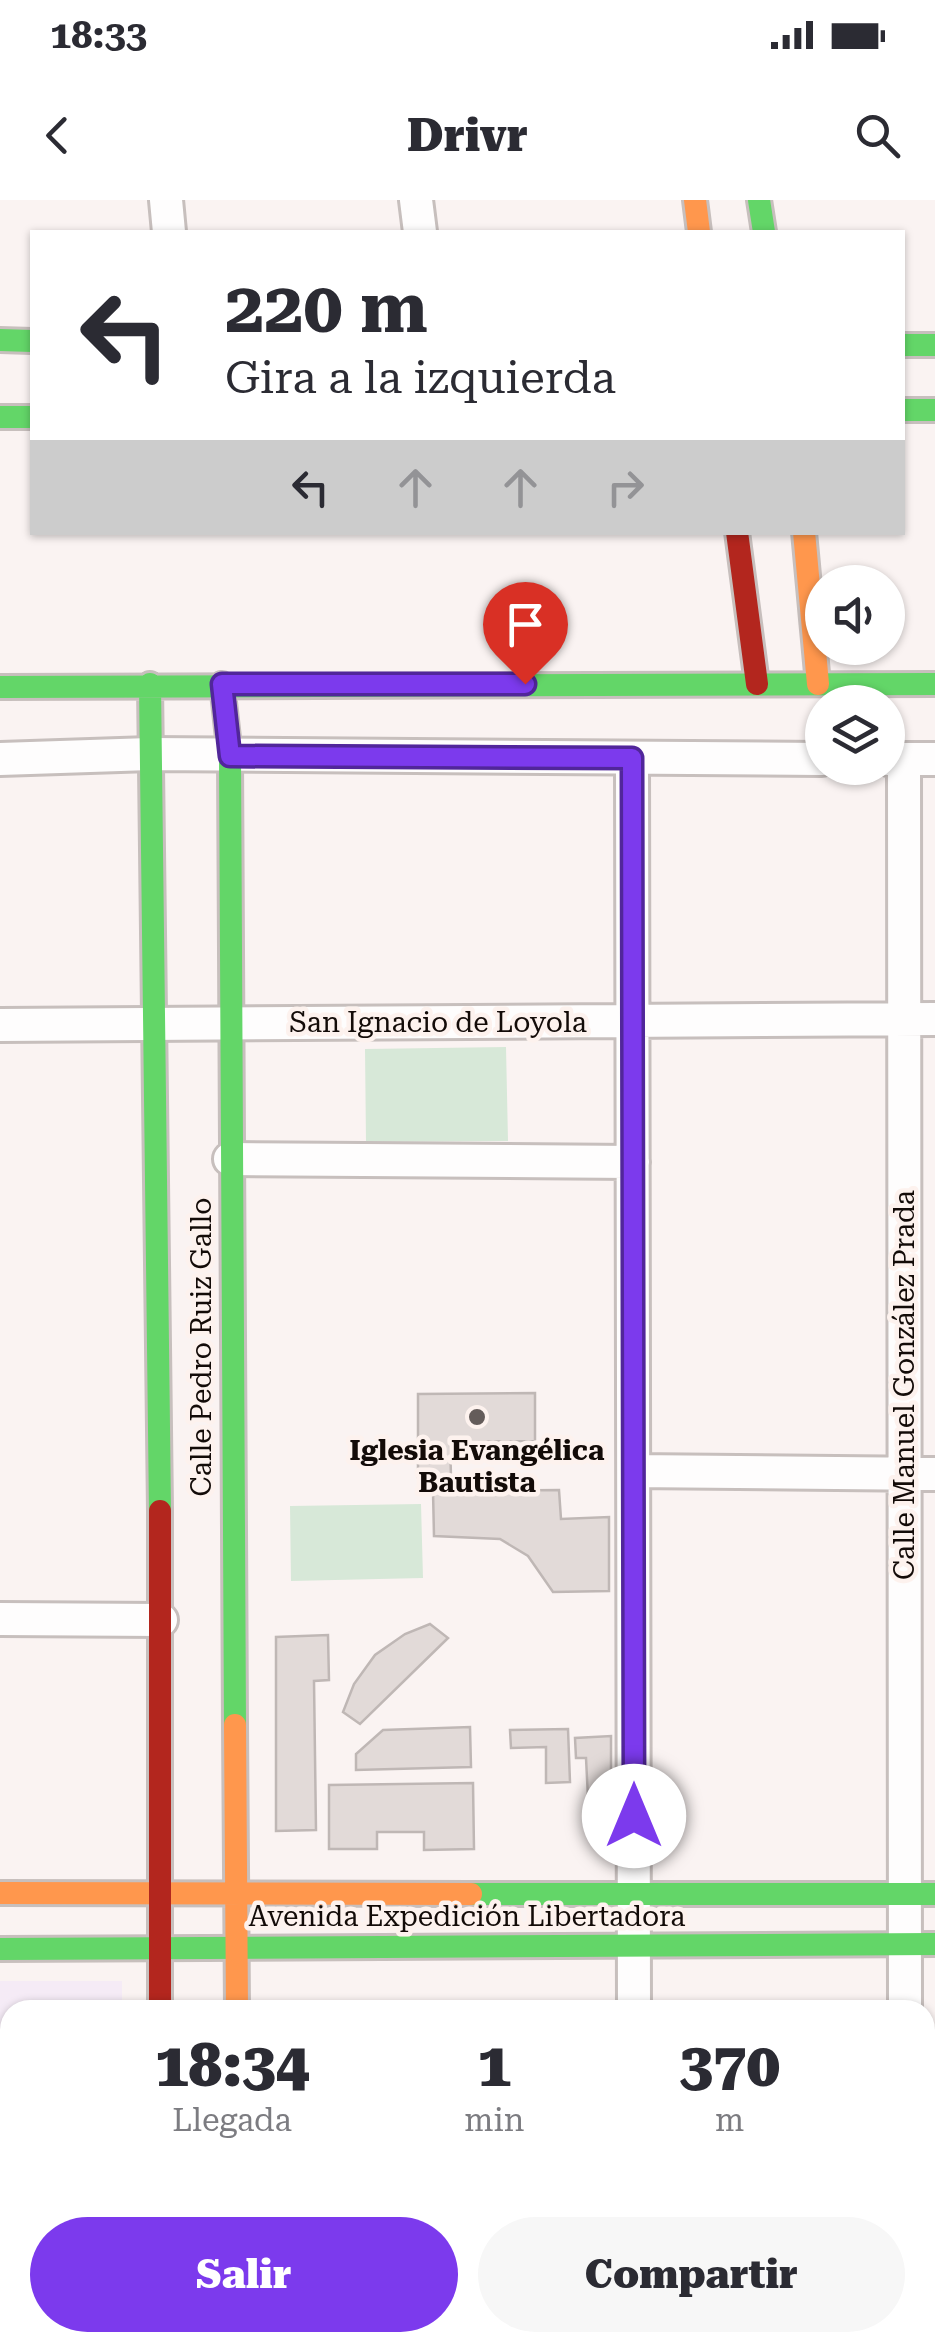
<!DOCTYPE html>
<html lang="es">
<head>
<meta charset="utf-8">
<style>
  :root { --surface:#fff; --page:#f7f7f7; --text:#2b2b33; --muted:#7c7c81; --accent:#7c3aed }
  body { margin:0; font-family:"Roboto Serif",serif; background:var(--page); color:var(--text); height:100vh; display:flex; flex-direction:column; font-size:38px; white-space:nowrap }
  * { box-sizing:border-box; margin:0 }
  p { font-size:32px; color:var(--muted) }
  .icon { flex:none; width:55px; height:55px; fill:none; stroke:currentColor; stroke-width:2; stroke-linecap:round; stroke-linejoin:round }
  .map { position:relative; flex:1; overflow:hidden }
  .details { position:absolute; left:0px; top:1800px; width:935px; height:352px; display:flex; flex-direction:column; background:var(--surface); border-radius:30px 30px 0 0; box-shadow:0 2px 8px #0004 }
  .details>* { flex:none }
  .hud { position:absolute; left:30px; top:30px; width:875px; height:305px; border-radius:0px; box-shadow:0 2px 8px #0004; background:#fff; color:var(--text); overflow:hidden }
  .tools { position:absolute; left:805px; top:365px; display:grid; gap:20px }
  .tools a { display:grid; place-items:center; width:100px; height:100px; border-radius:50%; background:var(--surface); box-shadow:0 2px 8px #0004; font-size:50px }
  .pin { position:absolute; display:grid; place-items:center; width:85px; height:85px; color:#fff; margin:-102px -42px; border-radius:50% 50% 50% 0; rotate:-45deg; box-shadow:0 0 10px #0007 }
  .pin .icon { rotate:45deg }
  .me { position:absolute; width:110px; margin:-55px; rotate:0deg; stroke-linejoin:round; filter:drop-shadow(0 0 8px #0008) }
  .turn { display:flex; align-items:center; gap:35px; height:210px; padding:0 30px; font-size:45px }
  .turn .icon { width:130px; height:130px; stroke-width:2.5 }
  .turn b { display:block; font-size:70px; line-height:85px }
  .lanes { display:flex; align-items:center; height:95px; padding:0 30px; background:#0003; justify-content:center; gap:50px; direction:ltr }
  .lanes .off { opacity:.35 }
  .eta { display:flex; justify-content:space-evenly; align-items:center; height:170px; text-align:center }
  .eta b { font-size:60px; font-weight:800; line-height:70px }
  .action { display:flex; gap:20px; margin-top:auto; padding:20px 30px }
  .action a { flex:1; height:115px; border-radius:60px; background:var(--accent); color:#fff; font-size:40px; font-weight:800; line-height:115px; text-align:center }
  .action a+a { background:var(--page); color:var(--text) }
  .status { display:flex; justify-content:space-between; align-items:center; height:70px; padding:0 50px; background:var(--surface); direction:ltr }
  .status svg { height:28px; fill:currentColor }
  header { display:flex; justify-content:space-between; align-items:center; height:130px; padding:0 30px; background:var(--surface); font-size:45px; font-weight:800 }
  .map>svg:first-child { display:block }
  .commercial { fill:#f5ebf6 }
  .green { fill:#d7e8d8 }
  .building { fill:#e2dad8; stroke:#bfb7b5; stroke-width:2.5 }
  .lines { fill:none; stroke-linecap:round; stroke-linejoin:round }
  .street-casing { stroke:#c7bfbd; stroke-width:38 }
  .fast-casing { stroke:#c7bfbd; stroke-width:28 }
  .slow-casing { stroke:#c7bfbd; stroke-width:28 }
  .jam-casing { stroke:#c7bfbd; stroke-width:28 }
  .street { stroke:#fefdfd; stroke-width:32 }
  .fast { stroke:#63d668; stroke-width:22 }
  .slow { stroke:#ff974d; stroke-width:22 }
  .jam { stroke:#b3261e; stroke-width:22 }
  .route-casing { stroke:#51269a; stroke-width:25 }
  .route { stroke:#7c3aed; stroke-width:18 }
  .poi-dot { fill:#645c5a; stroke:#fdf2ee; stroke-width:4 }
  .labels { text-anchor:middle; stroke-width:9; stroke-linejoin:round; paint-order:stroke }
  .street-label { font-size:28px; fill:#130b08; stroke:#fdf2ee }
  .poi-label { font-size:28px; font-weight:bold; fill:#130b08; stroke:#fdf2ee }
</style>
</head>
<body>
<div class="status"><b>18:33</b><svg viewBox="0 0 49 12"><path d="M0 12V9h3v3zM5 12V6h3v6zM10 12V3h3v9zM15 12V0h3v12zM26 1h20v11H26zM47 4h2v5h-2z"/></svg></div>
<header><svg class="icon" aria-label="back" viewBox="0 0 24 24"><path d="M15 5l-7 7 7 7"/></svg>Drivr<svg class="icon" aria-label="search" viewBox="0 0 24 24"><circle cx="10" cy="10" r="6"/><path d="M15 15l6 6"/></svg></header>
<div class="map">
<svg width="935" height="2151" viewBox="0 0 935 2151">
  <rect width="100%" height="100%" fill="#faf3f2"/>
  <path class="commercial" d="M0 1781H122V1810H10V2142L123 2143V2151H0Z"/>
  <path class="green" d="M506 847 508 941 366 942 365 849Z
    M421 1304 423 1378 291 1381 290 1306Z"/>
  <path class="building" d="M535 1193V1241L450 1242 451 1276 418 1277V1194Z
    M559 1290 561 1319 609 1317V1391L553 1392 528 1356 500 1339 434 1336 433 1291Z
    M430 1424 448 1438 360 1524 343 1512 354 1484 375 1455 405 1434Z
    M328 1435 329 1480 314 1481 316 1630 276 1631V1437Z
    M470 1527 471 1567 356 1570V1554L383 1530Z
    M568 1529 570 1582 546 1583V1547L511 1548 510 1530Z
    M611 1536V1597L588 1598 586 1558H576L575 1538Z
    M473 1583 474 1649 424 1650V1632H377V1649H329V1585Z"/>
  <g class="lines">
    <g class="street-casing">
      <path id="street" d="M166 0 169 32
        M416 0 420 32
        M632 558 634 1810
        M0 559 150 554 822 559
        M888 559H935
        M904 559 905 1810
        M0 825 935 819
        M230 959 633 962
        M634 1271 935 1274
        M0 1419 161 1420
        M636 2142V2151
        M898 2151V2142"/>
    </g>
    <g class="fast-casing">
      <path id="fast" d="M759 0 764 32
        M0 140 32 141
        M902 145H935
        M902 210H935
        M0 217H32
        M150 484 160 1311
        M222 484 230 556 235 1525
        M0 487 935 484
        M471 1694H935
        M0 1749 935 1744
        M160 2142V2151"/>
    </g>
    <g class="slow-casing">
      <path id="slow" d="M695 0 699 32
        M804 332 818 484
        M235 1525 237 1810
        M0 1693 471 1694
        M239 2142V2151"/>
    </g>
    <g class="jam-casing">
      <path id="jam" d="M737 332 757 484
        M160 1311V1810"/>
    </g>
    <use href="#street" class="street"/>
    <use href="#fast" class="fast"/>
    <use href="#slow" class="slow"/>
    <use href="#jam" class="jam"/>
  </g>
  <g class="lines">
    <g class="route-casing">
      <path id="route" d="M525 484H222L230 556 632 558 634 1616"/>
    </g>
    <use href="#route" class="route"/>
  </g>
  <circle class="poi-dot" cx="477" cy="1217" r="10"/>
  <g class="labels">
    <g class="street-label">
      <text x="438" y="832">San Ignacio de Loyola</text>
      <text transform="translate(201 1147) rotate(-90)" y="10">Calle Pedro Ruiz Gallo</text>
      <text transform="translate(904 1185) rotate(-90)" y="10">Calle Manuel González Prada</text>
      <text x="467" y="1726">Avenida Expedición Libertadora</text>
    </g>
    <g class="poi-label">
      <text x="477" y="1260">Iglesia Evangélica<tspan x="477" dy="32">Bautista</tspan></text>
    </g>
  </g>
</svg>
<div class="tools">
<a><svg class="icon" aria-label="sound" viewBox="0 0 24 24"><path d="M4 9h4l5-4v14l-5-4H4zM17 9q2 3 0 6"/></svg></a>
<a><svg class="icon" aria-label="layers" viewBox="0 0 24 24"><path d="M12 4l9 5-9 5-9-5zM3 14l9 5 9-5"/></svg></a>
</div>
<div class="pin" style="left:525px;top:484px;background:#d93025"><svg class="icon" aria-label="arrive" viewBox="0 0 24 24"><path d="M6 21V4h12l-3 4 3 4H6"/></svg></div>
<svg class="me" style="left:634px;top:1616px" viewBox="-20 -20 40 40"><circle r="19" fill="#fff"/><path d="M0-13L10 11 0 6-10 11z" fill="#7c3aed"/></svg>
<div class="hud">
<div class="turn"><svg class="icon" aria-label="left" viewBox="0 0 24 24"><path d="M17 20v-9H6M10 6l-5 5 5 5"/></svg><div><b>220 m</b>Gira a la izquierda</div></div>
<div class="lanes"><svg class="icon" aria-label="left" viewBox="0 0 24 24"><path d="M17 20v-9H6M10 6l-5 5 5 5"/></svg><svg class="icon off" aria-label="ahead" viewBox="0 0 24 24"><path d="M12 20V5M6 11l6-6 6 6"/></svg><svg class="icon off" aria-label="ahead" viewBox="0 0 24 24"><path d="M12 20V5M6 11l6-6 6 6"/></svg><svg class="icon off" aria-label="right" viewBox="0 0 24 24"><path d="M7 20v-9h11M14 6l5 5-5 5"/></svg></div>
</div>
<section class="details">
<div class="eta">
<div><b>18:34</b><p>Llegada</p></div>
<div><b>1</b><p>min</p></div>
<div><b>370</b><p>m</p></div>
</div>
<div class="action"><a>Salir</a><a>Compartir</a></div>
</section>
</div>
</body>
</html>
